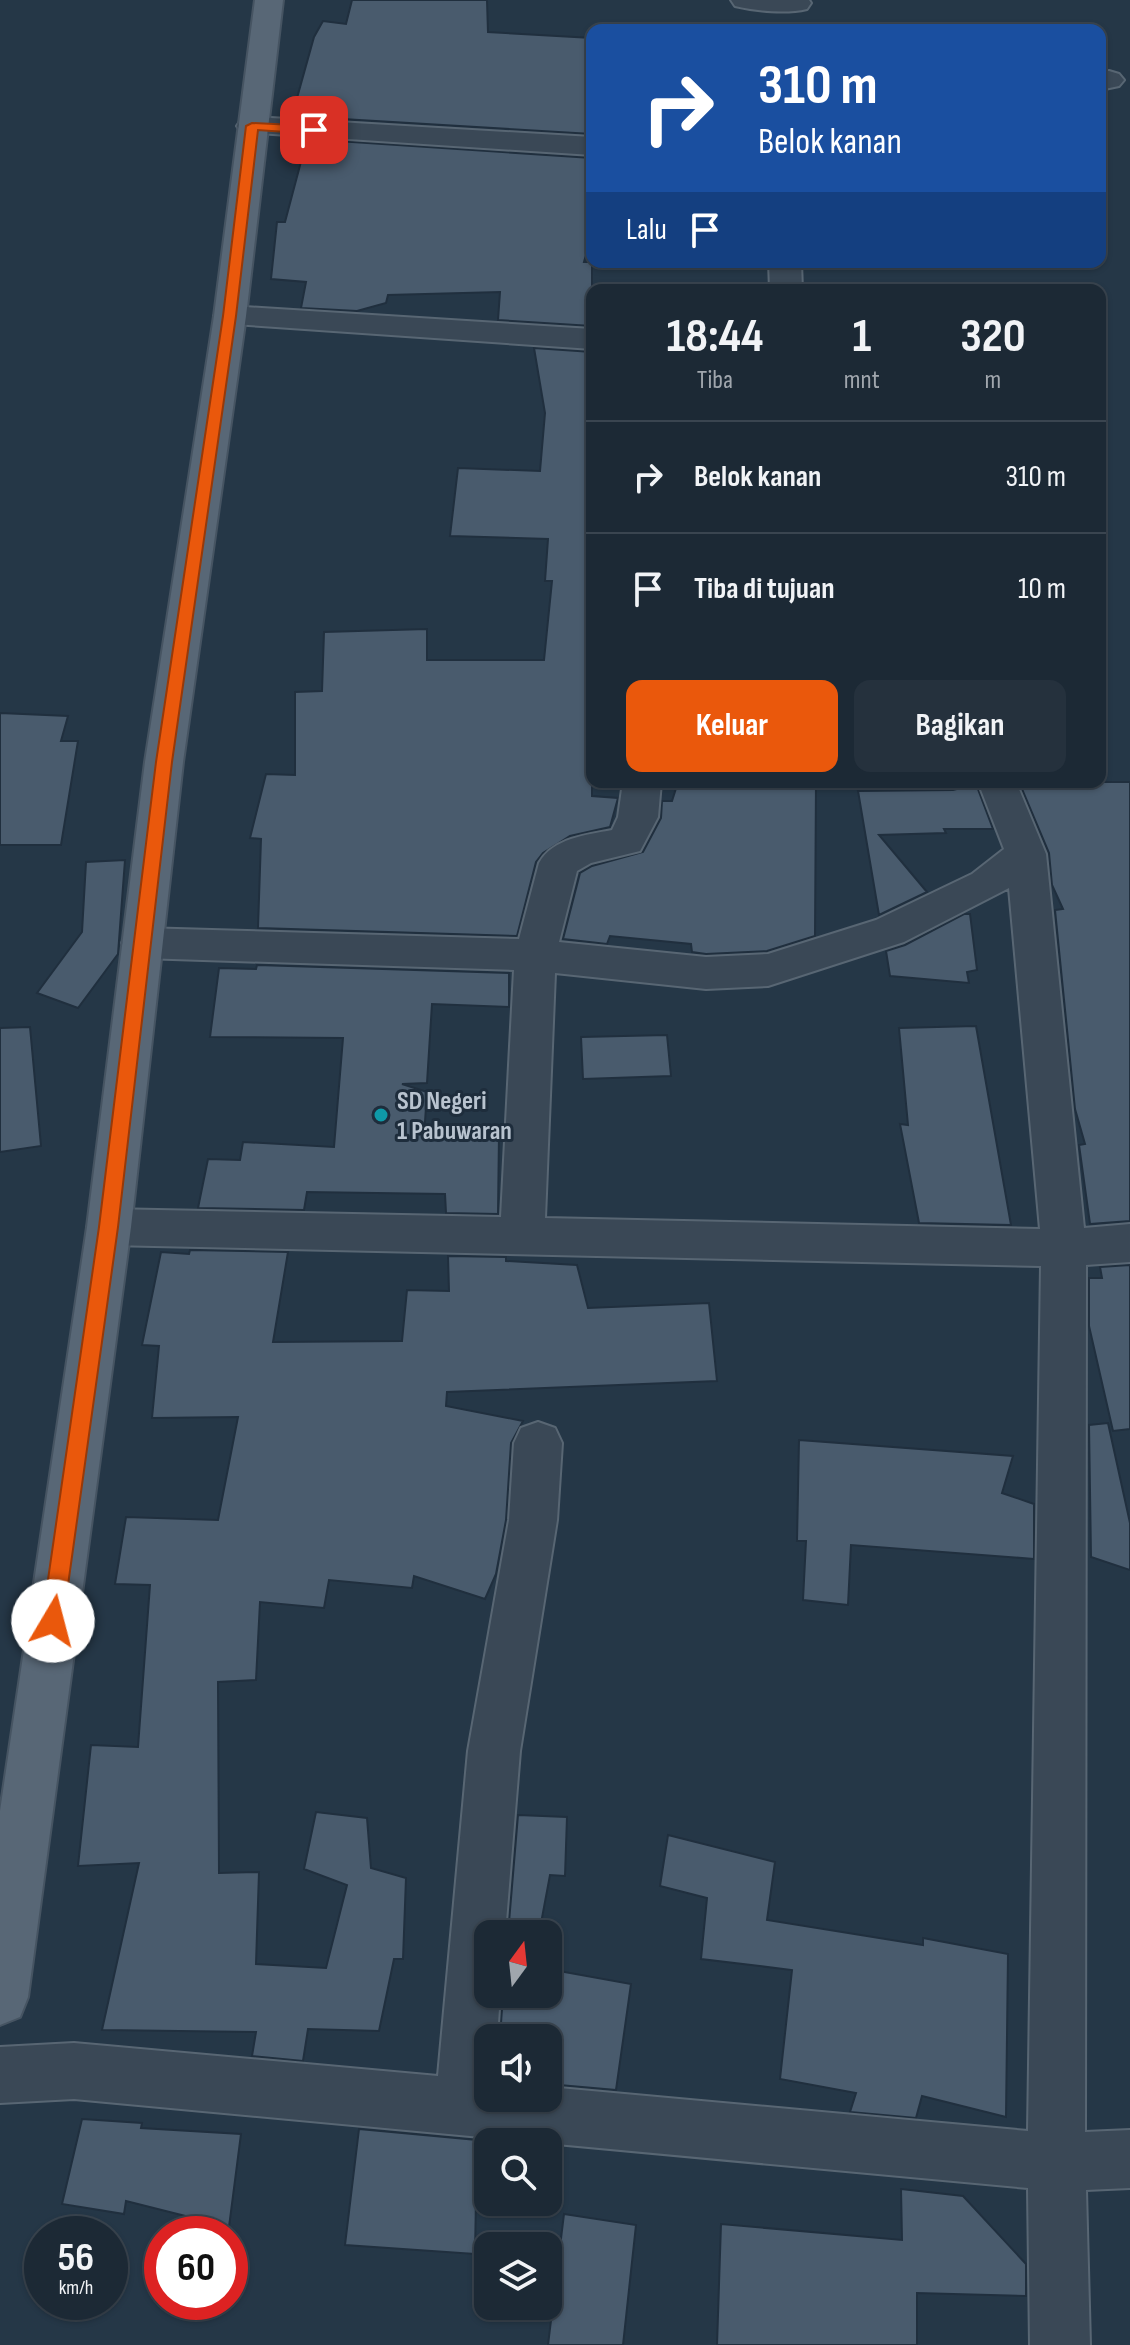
<!DOCTYPE html>
<html lang="id">
<head>
<meta charset="utf-8">
<style>
  :root { --surface:#1c2935; --page:#25313d; --text:#f1f3f6; --muted:#a0a6ad; --line:#3a4550; --accent:#ea580c }
  body { margin:0; font-family:"Sofia Sans Condensed",sans-serif; background:var(--page); color:var(--text); height:100vh; display:flex; flex-direction:column; font-size:30px; white-space:nowrap }
  * { box-sizing:border-box; margin:0 }
  p { font-size:26px; color:var(--muted) }
  .icon { flex:none; width:44px; height:44px; fill:none; stroke:currentColor; stroke-width:2; stroke-linecap:round; stroke-linejoin:round }
  .map { position:relative; flex:1; overflow:hidden }
  .side { position:absolute; left:586px; top:284px; width:520px; height:504px; display:flex; flex-direction:column; background:var(--surface); border-radius:16px; box-shadow:0 2px 6px #0004,0 0 0 2px var(--line) }
  .side>* { flex:none }
  .hud { position:absolute; left:586px; top:24px; width:520px; height:244px; border-radius:16px; box-shadow:0 2px 6px #0004,0 0 0 2px var(--line); background:#1a4fa0; color:#fff; overflow:hidden }
  .needle { width:52px; rotate:15deg }
  .fabs { position:absolute; left:474px; top:1920px; display:grid; gap:16px }
  .fabs a { display:grid; place-items:center; width:88px; height:88px; border-radius:16px; background:var(--surface); box-shadow:0 2px 6px #0004,0 0 0 2px var(--line); font-size:40px }
  .speed { position:absolute; left:24px; top:2216px; display:flex; gap:16px; font-size:40px; font-weight:700; text-align:center }
  .speed>* { display:grid; place-content:center; width:104px; height:104px; border-radius:50%; background:var(--surface); box-shadow:0 2px 6px #0004,0 0 0 2px var(--line); line-height:1 }
  .speed small { font-size:20px; font-weight:400 }
  .speed .limit { border:12px solid #d22; background:#fff; color:#111 }
  .pin { position:absolute; display:grid; place-items:center; width:68px; height:68px; color:#fff; margin:-34px; border-radius:16px; box-shadow:0 4px 12px #0006 }
  .me { position:absolute; width:88px; margin:-44px; rotate:8deg; stroke-linejoin:round; filter:drop-shadow(0 0 6px #0008) }
  .turn { display:flex; align-items:center; gap:28px; height:168px; padding:0 40px; font-size:36px }
  .turn .icon { width:104px; height:104px; stroke-width:2.5 }
  .turn b { display:block; font-size:56px; line-height:68px }
  .then { display:flex; align-items:center; height:76px; padding:0 40px; background:#0003; gap:16px; font-size:30px }
  .eta { display:flex; justify-content:space-evenly; align-items:center; height:136px; text-align:center }
  .eta b { font-size:48px; font-weight:700; line-height:56px }
  .cta { display:flex; gap:16px; margin-top:auto; padding:16px 40px }
  .cta a { flex:1; height:92px; border-radius:16px; background:var(--accent); color:#fff; font-size:32px; font-weight:700; line-height:92px; text-align:center }
  .cta a+a { background:var(--page); color:var(--text) }
  ul { padding:0; list-style:none }
  li { display:flex; align-items:center; gap:24px; height:112px; padding:0 40px; border-top:2px solid var(--line) }
  li div { flex:1 }
  li b { display:block; font-size:30px }
  li em { font-style:normal }
  .map>svg:first-child { display:block }
  .building { fill:#495b6d; stroke:#202f3e; stroke-width:2 }
  .lines { fill:none; stroke-linecap:round; stroke-linejoin:round }
  .street-casing { stroke:#586673; stroke-width:4 }
  .primary-casing { stroke:#465462; stroke-width:4 }
  .street { fill:#3a4856; fill-rule:evenodd }
  .primary { fill:#586776; fill-rule:evenodd }
  .route { fill:#ea580c; stroke:#983908; stroke-width:2 }
  .culture-dot { fill:#0f9aa8; stroke:#1e2d3c; stroke-width:3 }
  .labels { text-anchor:middle; stroke-width:6; stroke-linejoin:round; paint-order:stroke }
  .poi-label { font-size:26px; font-weight:bold; fill:#b8c3cf; stroke:#1e2d3c; text-anchor:start }
</style>
</head>
<body>
<div class="map">
<svg width="1130" height="2345" viewBox="0 0 1130 2345">
  <rect width="100%" height="100%" fill="#253747"/>
  <path class="building" d="M352 0H487L488 32 592 38V134L292 116 314 37 323 21 346 24Z
    M307 139 592 158V233L584 262H592V326L498 320 500 292 388 295 386 303 357 311 301 308 306 282 271 279 277 222H285Z
    M534 348 592 352V796L618 798 610 827 570 836 543 853 536 862 517 936 258 928 261 839 250 838 266 774 295 775V692L322 691 324 632 427 629V660H544L552 581H545L548 539 450 536 458 468 540 471 545 413Z
    M0 713 68 716 61 741H78L61 845H0Z
    M678 782H816L815 936 767 951 706 954 692 952 691 944 610 936 607 944 563 939 580 873 592 866 643 852 661 818 662 801H672Z
    M1019 782H1130V1221L1090 1224 1079 1145 1085 1144 1075 1109 1055 910 1063 909 1052 885 1049 853Z
    M976 784 993 829H944L946 833 879 835 927 892 879 915 858 791 953 790Z
    M125 860 118 954 78 1008 37 993 82 932 86 862Z
    M964 914H970L977 970 967 972 969 983 890 976 886 951 905 945Z
    M257 965 509 973V1007L432 1004 427 1083 402 1084 427 1092 424 1137 499 1134 498 1214 446 1213 445 1194 307 1192 304 1210 198 1208 208 1159 240 1160 243 1142 334 1147 343 1038 210 1037 219 968 256 969Z
    M976 1026 1011 1225 919 1223 900 1124 908 1125 899 1028Z
    M30 1027 41 1146 0 1152V1028Z
    M667 1035 671 1076 583 1079 581 1037Z
    M190 1250 288 1252 273 1342 402 1341 407 1290 449 1291 448 1256 506 1257V1261L577 1265 588 1308 709 1303 717 1381 447 1392 446 1406 523 1421 511 1443 506 1520 496 1574 485 1599 414 1576 412 1588 329 1580 324 1608 260 1602 256 1680 218 1682 219 1873 259 1872 256 1964 326 1968 347 1885 304 1869 316 1812 367 1818 371 1868 406 1878 403 1959H394L379 2031 308 2029 303 2061 252 2056 256 2032 102 2030 139 1863 78 1866 91 1745 138 1747 150 1585 115 1584 126 1517 218 1520 238 1417 152 1418 159 1346 142 1345 161 1252 189 1254Z
    M1130 1265V1429L1113 1431 1089 1326V1278H1102L1100 1267Z
    M1108 1423 1130 1523V1570L1091 1557 1089 1425Z
    M799 1440 1013 1456 1002 1493 1034 1504V1559L851 1545 848 1605 803 1600 806 1541H797Z
    M518 1815 567 1817 565 1876 550 1875 539 1934H508Z
    M668 1835 775 1862 767 1920 923 1945V1938L1008 1954 1006 2117 922 2096 916 2118 850 2112 856 2093 780 2079 792 1970 701 1959 707 1898 660 1886Z
    M548 1969 631 1984 616 2090 548 2084V2038H500L503 1994H548Z
    M82 2119 142 2123 141 2128 241 2134 229 2227 126 2201 124 2214 62 2204Z
    M359 2129 477 2140 475 2254 345 2245Z
    M901 2189 963 2196 1026 2264V2296L917 2293V2345H717L721 2224 902 2240Z
    M564 2214 636 2225 623 2345H548Z"/>
  <g class="lines">
    <g class="street-casing">
      <path id="street" d="M731 0H809L811 3 807 9C786 14 756 11 735 6Z
        M1109 71 1119 74 1124 80 1119 86 1100 90V72Z
        M252 117 592 137V155L241 132 237 126 241 120Z
        M769 262H801L802 290H770Z
        M230 306 592 329V349L219 323 214 316 219 309Z
        M623 782H661L658 817 640 851 591 863 577 871 559 942 706 957 768 954 876 920 972 874 1004 849 978 782H1016L1046 854 1084 1228 1130 1224V1262L1086 1265 1085 2132 1130 2130V2188L1086 2190 1090 2345H1030L1028 2188 74 2099 0 2103V2047L74 2043 438 2076 468 1751 509 1520 514 1443 521 1428 538 1422 555 1428 562 1443 557 1520 520 1751 505 1934H488V1994H500L497 2038H488V2098H548V2087L1028 2131 1041 1266 109 1245 93 1240 87 1227 93 1214 109 1209 501 1217 514 970 142 958 128 954 122 943 128 932 142 928 519 939 539 863C553 838 586 835 612 830L618 817ZM1009 888 1040 1229 545 1218 555 973 706 989 768 986 904 942Z"/>
    </g>
    <g class="primary-casing">
      <path id="primary" d="M255 0H283L246 316 183 762 131 1227 28 1997 20 2017 0 2025V1811L87 1227 145 762 214 316Z"/>
    </g>
    <use href="#street" class="street"/>
    <use href="#primary" class="primary"/>
  </g>
  <path class="route" d="M252 123 314 126 320 130 314 134 258 130 236 316 172 762 118 1227 63 1621 60 1628 53 1631 45 1628 42 1621 99 1227 156 762 223 316 246 126Z"/>
  <circle class="culture-dot" cx="381" cy="1115" r="8"/>
  <g class="labels">
    <g class="poi-label">
      <text x="397" y="1109">SD Negeri<tspan x="397" dy="30">1 Pabuwaran</tspan></text>
    </g>
  </g>
</svg>
<div class="fabs">
<a><svg class="needle" viewBox="-14 -14 28 28"><path d="M0-13l5 13h-10z" fill="#e53935"/><path d="M0 13l5-13h-10z" fill="#a0a6ad"/></svg></a>
<a><svg class="icon" aria-label="sound" viewBox="0 0 24 24"><path d="M4 9h4l5-4v14l-5-4H4zM17 9q2 3 0 6"/></svg></a>
<a><svg class="icon" aria-label="search" viewBox="0 0 24 24"><circle cx="10" cy="10" r="6"/><path d="M15 15l6 6"/></svg></a>
<a><svg class="icon" aria-label="layers" viewBox="0 0 24 24"><path d="M12 4l9 5-9 5-9-5zM3 14l9 5 9-5"/></svg></a>
</div>
<div class="speed"><div>56<small>km/h</small></div><div class="limit">60</div></div>
<div class="pin" style="left:314px;top:130px;background:#d93025"><svg class="icon" aria-label="arrive" viewBox="0 0 24 24"><path d="M6 21V4h12l-3 4 3 4H6"/></svg></div>
<svg class="me" style="left:53px;top:1621px" viewBox="-20 -20 40 40"><circle r="19" fill="#fff"/><path d="M0-13L10 11 0 6-10 11z" fill="#ea580c"/></svg>
<div class="hud">
<div class="turn"><svg class="icon" aria-label="right" viewBox="0 0 24 24"><path d="M7 20v-9h11M14 6l5 5-5 5"/></svg><div><b>310 m</b>Belok kanan</div></div>
<div class="then">Lalu<svg class="icon" aria-label="arrive" viewBox="0 0 24 24"><path d="M6 21V4h12l-3 4 3 4H6"/></svg></div>
</div>
<section class="side">
<div class="eta">
<div><b>18:44</b><p>Tiba</p></div>
<div><b>1</b><p>mnt</p></div>
<div><b>320</b><p>m</p></div>
</div>
<ul>
<li><svg class="icon" aria-label="right" viewBox="0 0 24 24"><path d="M7 20v-9h11M14 6l5 5-5 5"/></svg><div><b>Belok kanan</b></div><em>310 m</em></li>
<li><svg class="icon" aria-label="arrive" viewBox="0 0 24 24"><path d="M6 21V4h12l-3 4 3 4H6"/></svg><div><b>Tiba di tujuan</b></div><em>10 m</em></li>
</ul>
<div class="cta"><a>Keluar</a><a>Bagikan</a></div>
</section>
</div>
</body>
</html>
